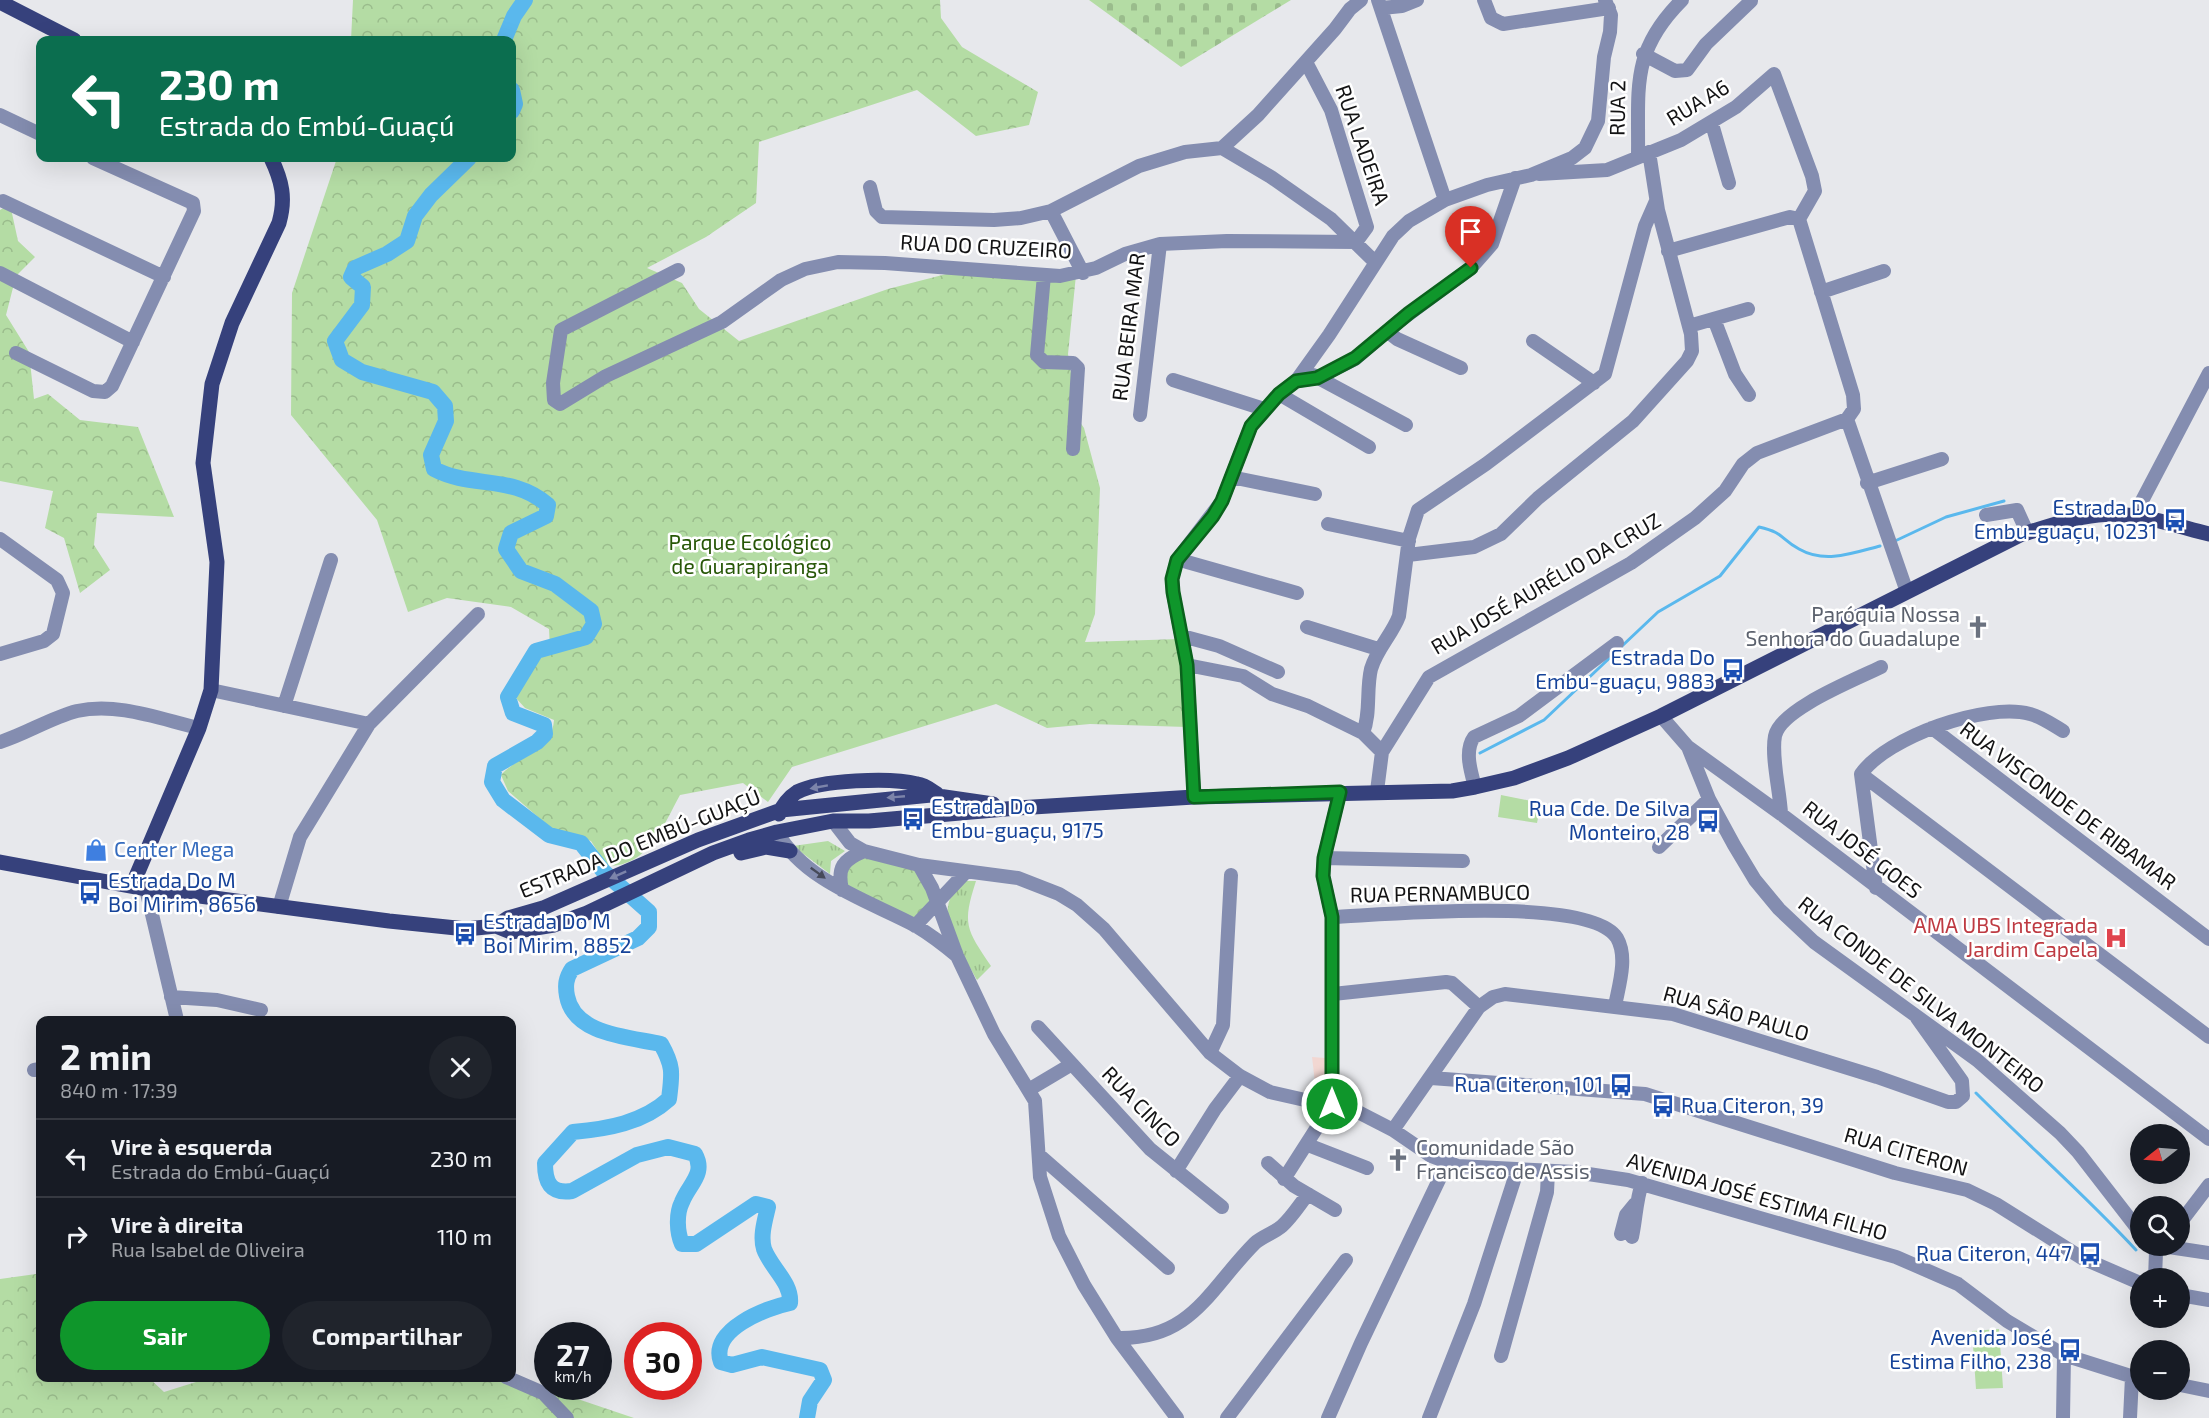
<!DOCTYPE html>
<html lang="pt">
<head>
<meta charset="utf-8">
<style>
  :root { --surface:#171b24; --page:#20242c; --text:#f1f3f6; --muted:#9ea1a6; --line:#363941; --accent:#0f962b }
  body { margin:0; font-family:"Exo 2",sans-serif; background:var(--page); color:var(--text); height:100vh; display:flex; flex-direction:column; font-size:22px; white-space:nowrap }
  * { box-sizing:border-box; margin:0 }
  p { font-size:20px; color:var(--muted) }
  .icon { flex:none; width:33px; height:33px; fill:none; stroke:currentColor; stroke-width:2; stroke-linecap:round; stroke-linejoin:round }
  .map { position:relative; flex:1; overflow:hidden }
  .side { position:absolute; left:36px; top:1016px; width:480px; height:366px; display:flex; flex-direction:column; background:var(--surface); border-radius:12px; box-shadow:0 6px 24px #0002 }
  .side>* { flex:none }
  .top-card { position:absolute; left:36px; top:36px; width:480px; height:126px; border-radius:12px; box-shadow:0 6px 24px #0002; background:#0b6e4f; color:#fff; overflow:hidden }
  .needle { width:39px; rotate:253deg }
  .buttons { position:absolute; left:2130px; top:1124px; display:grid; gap:12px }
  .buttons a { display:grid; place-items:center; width:60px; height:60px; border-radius:50%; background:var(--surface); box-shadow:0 6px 24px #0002; font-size:30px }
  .speed { position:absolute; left:534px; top:1322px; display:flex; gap:12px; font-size:30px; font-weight:700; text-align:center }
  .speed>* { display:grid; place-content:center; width:78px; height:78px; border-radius:50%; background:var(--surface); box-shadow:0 6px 24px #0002; line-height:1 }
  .speed small { font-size:15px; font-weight:400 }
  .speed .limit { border:9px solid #d22; background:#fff; color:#111 }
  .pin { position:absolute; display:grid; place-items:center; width:51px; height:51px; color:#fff; margin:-62px -26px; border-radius:50% 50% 50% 0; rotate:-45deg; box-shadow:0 0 6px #0007 }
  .pin .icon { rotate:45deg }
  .me { position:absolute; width:66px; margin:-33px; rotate:0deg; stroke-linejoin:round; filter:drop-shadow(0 0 4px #0008) }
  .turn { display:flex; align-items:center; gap:21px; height:126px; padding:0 24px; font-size:27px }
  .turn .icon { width:78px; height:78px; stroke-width:2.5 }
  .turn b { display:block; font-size:42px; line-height:51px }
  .round { display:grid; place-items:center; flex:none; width:63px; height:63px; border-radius:32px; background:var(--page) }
  .overview { display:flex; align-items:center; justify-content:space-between; height:102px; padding:0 24px }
  h1 { font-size:36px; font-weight:700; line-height:45px }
  .action { display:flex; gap:12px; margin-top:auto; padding:12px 24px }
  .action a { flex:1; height:69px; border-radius:36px; background:var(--accent); color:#fff; font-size:24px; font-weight:700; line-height:69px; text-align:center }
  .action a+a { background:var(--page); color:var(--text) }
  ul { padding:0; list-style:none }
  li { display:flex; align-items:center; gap:18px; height:78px; padding:0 24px; border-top:2px solid var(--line) }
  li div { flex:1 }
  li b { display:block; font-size:22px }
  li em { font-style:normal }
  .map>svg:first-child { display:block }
  .commercial { fill:#f2d7d2 }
  .grass { fill:url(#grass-tufts) }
  .forest { fill:url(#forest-crowns) }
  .cemetery { fill:url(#cemetery-stones) }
  .pitch { fill:#b4dca4 }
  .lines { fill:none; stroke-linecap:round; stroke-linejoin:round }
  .stream { stroke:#5ab8ed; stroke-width:3 }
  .river { stroke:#5ab8ed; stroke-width:16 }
  .minor { stroke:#848db0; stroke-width:14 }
  .major { stroke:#36417c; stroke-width:15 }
  .oneway { fill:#7c84aa }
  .oneway2 { fill:#464a5a }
  .route-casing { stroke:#0a621c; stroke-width:15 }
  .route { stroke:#0f962b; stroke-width:10 }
  .labels { text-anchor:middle; stroke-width:5; stroke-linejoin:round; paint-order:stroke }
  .street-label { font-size:21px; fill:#131314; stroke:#fff }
  .transit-label { font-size:21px; fill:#164399; stroke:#fff; text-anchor:end }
  .park-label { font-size:21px; fill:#275707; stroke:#fff }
  .worship-label { font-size:21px; fill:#5b616d; stroke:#fff; text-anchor:end }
  .shop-label { font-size:21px; fill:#366cbe; stroke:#fff; text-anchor:start }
  .health-label { font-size:21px; fill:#be3a42; stroke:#fff; text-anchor:end }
</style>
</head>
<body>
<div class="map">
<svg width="2209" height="1418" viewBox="0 0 2209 1418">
  <defs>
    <pattern id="grass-tufts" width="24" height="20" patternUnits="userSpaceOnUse" patternTransform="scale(1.5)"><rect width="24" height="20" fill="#b4dca4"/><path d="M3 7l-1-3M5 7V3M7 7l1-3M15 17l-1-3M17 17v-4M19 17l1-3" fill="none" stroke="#9abc8c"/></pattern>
    <pattern id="forest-crowns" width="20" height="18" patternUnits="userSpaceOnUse" patternTransform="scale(1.5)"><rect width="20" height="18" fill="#b4dca4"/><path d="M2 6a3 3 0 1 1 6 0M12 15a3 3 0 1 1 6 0" fill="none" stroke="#9abc8c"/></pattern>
    <pattern id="cemetery-stones" width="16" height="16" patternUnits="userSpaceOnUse" patternTransform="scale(1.5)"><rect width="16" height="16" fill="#b4dca4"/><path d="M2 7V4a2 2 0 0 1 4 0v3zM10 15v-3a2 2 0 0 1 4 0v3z" fill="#9abc8c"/></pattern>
  </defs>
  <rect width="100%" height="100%" fill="#e7e8ec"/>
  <path class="commercial" d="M1312 1057 1325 1058 1327 1091H1316Z"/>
  <path class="grass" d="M828 841 845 851 831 861 830 874 793 846Z
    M965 881H976C962 924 966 929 991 966L977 980C961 949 927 908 965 881Z"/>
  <path class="forest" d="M353 0H940L941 18 962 47 1038 92 1029 125 976 136 917 90 759 142 756 203 706 237 647 268 682 283 699 309 739 341 888 289 958 271 1076 275 1068 354 1078 419 1084 428 1100 488 1095 614 1085 642 1180 639 1187 727 1090 724 1047 728 996 704 792 767 768 802 743 783 680 795C663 826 648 867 607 866L591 841 553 830 508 791 501 775C522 752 551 755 554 720L525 708 516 698 531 667 550 649 549 629 511 607 447 598 408 612 377 520 291 415 292 293 337 158H512V40H351Z
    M10 204 18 241 35 257 16 276 6 315 29 352 34 399 48 394 80 420 138 427 174 517 97 513 94 545 110 570 80 593 64 538 45 528 53 491 0 481V210Z
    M865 852 916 866 936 901 915 926 846 891 842 866Z
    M36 1274 40 1278V1377H148L164 1392 212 1377H474L557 1392 634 1418H0V1279Z"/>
  <path class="cemetery" d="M1089 0H1291L1181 67Z"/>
  <path class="pitch" d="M1501 795 1541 803 1537 823 1498 817Z
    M1999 1329 2003 1388 1976 1389 1972 1331Z"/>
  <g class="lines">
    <path class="stream" d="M1895 541 1946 517 2004 501
      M1622 646 1658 612 1720 576 1759 527C1785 533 1779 538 1799 549 1825 564 1853 553 1880 546
      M1480 753 1544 720 1617 651
      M1976 1093C2029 1146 2085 1195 2136 1250"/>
    <path class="river" d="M504 40 514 16 525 0
      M512 90 515 104 512 111
      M469 158 431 195 415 216 407 241 387 254 355 268 351 277 363 287 362 305 335 341 342 360 362 372 433 392 445 406 446 421 431 455 434 469C472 489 512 474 548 505L546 516 511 533 506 549 521 571 555 584 591 611 594 624 586 637 536 651 508 697 513 713 544 725 545 734 537 742 495 766 492 782 503 800 549 835 581 843 604 872 649 912V927L638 938 572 969C566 978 565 985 567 996 574 1035 629 1037 661 1044 674 1067 672 1074 669 1099 643 1123 607 1129 573 1132L545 1163C545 1182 550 1194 572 1191L637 1155 668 1147 695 1154C706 1174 689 1184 682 1202 676 1214 677 1232 682 1244H696L756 1204 768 1207C765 1220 760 1236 764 1249 771 1268 792 1283 790 1303 766 1308 709 1330 721 1362L732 1365 762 1357 820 1370 824 1380 810 1401 807 1418"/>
    <path class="minor" d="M1378 0 1445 200
      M1484 0 1491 18 1503 24 1609 8
      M1382 8 1402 6 1417 0
      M1643 54 1675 71 1687 70 1706 44 1751 1
      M0 115 40 134
      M1712 124 1729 183
      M1222 148 1271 177 1331 219 1375 262
      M1638 156C1639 88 1630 52 1682 0
      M1539 174 1607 170 1681 140 1736 107 1774 74 1812 176 1815 191 1799 219
      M870 187 876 211 882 217 994 220 1021 218 1051 211 1139 166 1185 152 1222 148 1258 115 1335 29 1350 9 1361 0
      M3 201 164 277
      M1051 211 1083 273
      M1668 251 1790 217 1799 219 1853 395 1854 409 1847 419 1907 592
      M678 270 561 330 553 383 554 400 560 404 606 376 722 322 781 280 805 269 838 262 885 263 1060 276 1096 268 1125 254 1160 244 1227 241 1356 242 1367 227 1331 110 1306 62
      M0 273 133 342
      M1044 275 1037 355 1044 362 1073 363 1078 368 1073 449
      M1821 292 1884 271
      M1714 319 1735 374 1749 395
      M1689 326 1748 309
      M1388 332 1397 339 1461 368
      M1533 341 1594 383
      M16 353 93 391 105 392 112 386 194 211 193 203 93 158
      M1313 375 1406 425
      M1173 380 1264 409
      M1296 381 1317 378 1355 359 1398 322 1471 268 1492 244 1515 178
      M1279 394 1369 447
      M1140 415 1160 244
      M1231 477 1315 494
      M1867 483 1942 459
      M1986 515 2017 510 2027 532
      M2134 516 2209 373
      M1328 524 1409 541
      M0 539 57 580 63 593 53 634 44 641 0 654
      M1408 555 1474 547 1501 534 1538 498 1633 421 1687 361 1692 351 1691 334 1658 210 1649 152
      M1187 562 1297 593
      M1307 627 1378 649
      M1182 636 1219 646 1278 672
      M1187 665 1243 676 1272 694 1308 706 1363 733 1382 752
      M211 690 369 724
      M284 706 331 560
      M1661 716 1688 747 1709 799 1734 845 1755 880 1779 909 1814 942 1977 1060 2060 1133 2078 1152 2140 1232
      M1932 728 2209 939
      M1363 733C1371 713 1366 690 1371 669 1377 648 1392 635 1399 616L1409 538 1418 510 1486 464 1605 374 1645 226 1656 201
      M0 742C26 734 50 718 77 711 117 702 160 719 199 728
      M1688 747 1781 814 2209 1139
      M1861 774 2209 1037
      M1475 787C1471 772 1464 751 1474 737L1519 716 1617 643
      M1377 791 1382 752 1429 677 1631 563 1695 518 1725 491 1743 464 1757 453 1847 419
      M1194 797 1187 665 1173 593 1172 579 1177 560 1222 501 1251 426 1279 394 1296 381 1329 335 1393 236 1409 221 1445 200 1487 185 1531 175 1572 158 1585 148 1598 121 1604 57 1610 32 1611 15 1605 0
      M1781 814C1780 791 1771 757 1775 736 1780 709 1857 679 1881 667
      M833 821 850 843 864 851 919 865 1018 878 1059 894 1077 905 1104 929 1210 1053 1240 1076 1270 1092 1358 1112 1393 1130 1431 1156 1458 1166 1575 1172 1628 1180 1896 1257 1958 1284 2007 1321 2064 1355 2140 1379
      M777 832C804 881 869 901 916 926 931 935 944 945 957 956
      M1659 847 1709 799
      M1324 858 1463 861
      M919 865 932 888 957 956 994 1034 1035 1101 1040 1177 1059 1236 1084 1285 1117 1338 1177 1418
      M1876 888 1861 774C1887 737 1986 702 2030 714 2042 717 2053 725 2063 731
      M146 889 177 1020
      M842 890C837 867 843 860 864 851
      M279 907 300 837 369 724 478 614
      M1332 917C1382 915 1591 895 1617 938 1628 957 1619 985 1615 1006
      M915 926 965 873
      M1333 994 1446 982 1452 983 1479 1007
      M171 997 217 1000 261 1010
      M1038 1027 1150 1149 1222 1207
      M1210 1053 1223 1025 1231 875
      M34 1070 40 1069
      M1431 1078 1645 1094 1895 1173 1967 1190 1996 1204 2082 1258 2140 1283
      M1030 1089 1072 1064
      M1393 1130 1479 1007 1493 997 1505 994 1673 1014 1877 1077 1948 1102H1956L1963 1096 1962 1081 1917 1018
      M1308 1145 1367 1168
      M1039 1155 1168 1268
      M1268 1163 1294 1186 1335 1210
      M1176 1171 1215 1109 1240 1076
      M1284 1179 1332 1104V917L1323 876 1324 858 1340 792
      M2180 1223 2209 1185
      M1621 1234 1626 1215 1635 1204
      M1632 1237C1636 1218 1636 1201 1642 1183
      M2162 1246 2209 1253
      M2155 1278 2156 1252
      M2180 1295 2209 1300
      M1117 1338C1192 1340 1209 1289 1255 1243 1263 1236 1274 1233 1282 1226 1292 1217 1300 1204 1308 1194
      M1501 1356 1547 1192 1548 1172
      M506 1377 543 1393 567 1418
      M2180 1385 2209 1391
      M1227 1418 1346 1260
      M1328 1418 1361 1343 1447 1163
      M1429 1418 1474 1304 1517 1171
      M2063 1418 2064 1355
      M2130 1418 2132 1377"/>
    <path class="major" d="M0 2 74 40
      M779 814C782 806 789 797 797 792 820 780 891 777 917 784 925 785 931 790 937 794
      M741 853 766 847 790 851
      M0 862 146 889 389 921 466 929 496 926 511 932 554 925 587 913 713 853 749 840 777 832 833 821H869L1017 808 1194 797 1452 791 1475 787 1514 778 1568 758 1661 716 2020 535C2046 527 2071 518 2098 515 2135 511 2173 525 2209 534
      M132 886 199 728 211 690 217 562 203 463 212 384 232 323 279 223C286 198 282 181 271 158
      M496 926 508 918 543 908 698 840 781 810 931 795 993 804"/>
  </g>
  <defs><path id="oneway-solid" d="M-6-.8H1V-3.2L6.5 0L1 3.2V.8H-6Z" transform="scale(1.5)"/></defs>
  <g class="oneway">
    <use href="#oneway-solid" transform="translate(819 787) rotate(170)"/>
    <use href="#oneway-solid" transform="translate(896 797) rotate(175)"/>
    <use href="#oneway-solid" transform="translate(618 875) rotate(156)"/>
  </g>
  <use class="oneway2" href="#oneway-solid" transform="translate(818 873) rotate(36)"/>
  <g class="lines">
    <g class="route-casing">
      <path id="route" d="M1332 1104V917L1323 876 1324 858 1340 792 1194 797 1187 665 1173 592 1172 579 1177 560 1213 516 1222 501 1251 426 1279 394 1296 381 1317 378 1355 358 1409 313 1471 268"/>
    </g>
    <use href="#route" class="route"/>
  </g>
  <defs>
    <g id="bus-bare" transform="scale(1.8)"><path d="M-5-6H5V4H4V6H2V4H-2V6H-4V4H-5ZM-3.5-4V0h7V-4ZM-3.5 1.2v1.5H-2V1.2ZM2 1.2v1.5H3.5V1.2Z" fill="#1a4fb4" stroke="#fff" stroke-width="2.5" paint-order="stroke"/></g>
    <g id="church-bare" transform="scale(1.8)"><path d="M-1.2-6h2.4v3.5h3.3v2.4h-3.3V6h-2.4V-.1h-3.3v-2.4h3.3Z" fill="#6b7280" stroke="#fff" stroke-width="2.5" paint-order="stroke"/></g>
    <g id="shop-bare" transform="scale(1.8)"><path d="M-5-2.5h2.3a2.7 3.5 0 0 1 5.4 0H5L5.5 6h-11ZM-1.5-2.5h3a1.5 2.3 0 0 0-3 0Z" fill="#3f7fe0" stroke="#fff" stroke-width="2.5" paint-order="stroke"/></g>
    <g id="hospital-bare" transform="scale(1.8)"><path d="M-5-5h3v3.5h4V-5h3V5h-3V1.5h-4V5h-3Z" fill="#e0444e" stroke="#fff" stroke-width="2.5" paint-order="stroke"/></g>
  </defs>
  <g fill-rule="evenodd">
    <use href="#bus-bare" x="2175" y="520"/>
    <use href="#church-bare" x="1978" y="627"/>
    <use href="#bus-bare" x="1733" y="670"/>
    <use href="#bus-bare" x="913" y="819"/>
    <use href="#bus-bare" x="1708" y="821"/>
    <use href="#shop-bare" x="96" y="850"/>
    <use href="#bus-bare" x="90" y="893"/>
    <use href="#bus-bare" x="465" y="934"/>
    <use href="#hospital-bare" x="2116" y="938"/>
    <use href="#bus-bare" x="1621" y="1085"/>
    <use href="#bus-bare" x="1663" y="1106"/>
    <use href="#church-bare" x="1398" y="1160"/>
    <use href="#bus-bare" x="2090" y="1254"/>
    <use href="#bus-bare" x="2070" y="1350"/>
  </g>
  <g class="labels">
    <g class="street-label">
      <text transform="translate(1698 103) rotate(-31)" y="7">RUA A6</text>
      <text transform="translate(1618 108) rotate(-89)" y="7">RUA 2</text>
      <text transform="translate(1362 145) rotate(71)" y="7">RUA LADEIRA</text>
      <text transform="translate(986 247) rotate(3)" y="7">RUA DO CRUZEIRO</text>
      <text transform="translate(1129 327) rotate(-83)" y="7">RUA BEIRA MAR</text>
      <text transform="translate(1546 584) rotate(-30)" y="7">RUA JOSÉ AURÉLIO DA CRUZ</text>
      <text transform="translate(2068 806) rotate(37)" y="7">RUA VISCONDE DE RIBAMAR</text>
      <text transform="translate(640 844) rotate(-22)" y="7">ESTRADA DO EMBÚ-GUAÇÚ</text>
      <text transform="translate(1862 850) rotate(38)" y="7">RUA JOSÉ GOES</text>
      <text transform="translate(1440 894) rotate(-1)" y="7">RUA PERNAMBUCO</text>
      <text transform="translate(1921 995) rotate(38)" y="7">RUA CONDE DE SILVA MONTEIRO</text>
      <text transform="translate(1736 1014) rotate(16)" y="7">RUA SÃO PAULO</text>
      <text transform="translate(1141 1107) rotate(46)" y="7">RUA CINCO</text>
      <text transform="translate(1906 1152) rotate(16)" y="7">RUA CITERON</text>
      <text transform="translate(1757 1197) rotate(16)" y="7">AVENIDA JOSÉ ESTIMA FILHO</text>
    </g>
    <g class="transit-label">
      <text x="2157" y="515">Estrada Do<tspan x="2157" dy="24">Embu-guaçu, 10231</tspan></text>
      <text x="1715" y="665">Estrada Do<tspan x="1715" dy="24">Embu-guaçu, 9883</tspan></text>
      <text x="931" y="814" text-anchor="start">Estrada Do<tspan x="931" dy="24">Embu-guaçu, 9175</tspan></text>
      <text x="1690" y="816">Rua Cde. De Silva<tspan x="1690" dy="24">Monteiro, 28</tspan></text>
      <text x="108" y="888" text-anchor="start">Estrada Do M<tspan x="108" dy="24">Boi Mirim, 8656</tspan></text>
      <text x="483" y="929" text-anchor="start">Estrada Do M<tspan x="483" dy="24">Boi Mirim, 8852</tspan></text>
      <text x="1603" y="1092">Rua Citeron, 101</text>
      <text x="1681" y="1113" text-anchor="start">Rua Citeron, 39</text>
      <text x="2072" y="1261">Rua Citeron, 447</text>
      <text x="2052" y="1345">Avenida José<tspan x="2052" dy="24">Estima Filho, 238</tspan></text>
    </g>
    <g class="park-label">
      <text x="750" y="550">Parque Ecológico<tspan x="750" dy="24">de Guarapiranga</tspan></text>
    </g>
    <g class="worship-label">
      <text x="1960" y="622">Paróquia Nossa<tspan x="1960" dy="24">Senhora do Guadalupe</tspan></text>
      <text x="1416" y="1155" text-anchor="start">Comunidade São<tspan x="1416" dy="24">Francisco de Assis</tspan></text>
    </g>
    <g class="shop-label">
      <text x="114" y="857">Center Mega</text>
    </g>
    <g class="health-label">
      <text x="2098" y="933">AMA UBS Integrada<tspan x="2098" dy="24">Jardim Capela</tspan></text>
    </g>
  </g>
</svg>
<div class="buttons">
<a><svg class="needle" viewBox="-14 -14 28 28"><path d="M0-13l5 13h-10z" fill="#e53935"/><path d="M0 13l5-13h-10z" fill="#9ea1a6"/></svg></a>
<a><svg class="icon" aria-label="search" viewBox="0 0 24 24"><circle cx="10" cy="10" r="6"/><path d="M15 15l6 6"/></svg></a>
<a>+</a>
<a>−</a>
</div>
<div class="speed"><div>27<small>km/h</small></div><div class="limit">30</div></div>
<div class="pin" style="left:1471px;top:268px;background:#d93025"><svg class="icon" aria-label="arrive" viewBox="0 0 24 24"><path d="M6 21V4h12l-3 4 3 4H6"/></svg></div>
<svg class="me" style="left:1332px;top:1104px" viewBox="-20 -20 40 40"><circle r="17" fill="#0f962b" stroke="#fff" stroke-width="3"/><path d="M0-11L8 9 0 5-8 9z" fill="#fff"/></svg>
<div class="top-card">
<div class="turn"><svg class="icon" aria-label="left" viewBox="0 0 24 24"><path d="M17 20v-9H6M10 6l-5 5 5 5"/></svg><div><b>230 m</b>Estrada do Embú-Guaçú</div></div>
</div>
<section class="side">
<div class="overview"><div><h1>2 min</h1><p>840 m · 17:39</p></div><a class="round"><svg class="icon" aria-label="close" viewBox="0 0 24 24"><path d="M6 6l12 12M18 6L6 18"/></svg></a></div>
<ul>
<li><svg class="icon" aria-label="left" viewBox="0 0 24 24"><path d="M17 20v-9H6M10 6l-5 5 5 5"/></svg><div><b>Vire à esquerda</b><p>Estrada do Embú-Guaçú</p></div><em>230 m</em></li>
<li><svg class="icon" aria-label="right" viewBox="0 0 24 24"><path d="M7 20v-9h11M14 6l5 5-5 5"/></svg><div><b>Vire à direita</b><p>Rua Isabel de Oliveira</p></div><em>110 m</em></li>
</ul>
<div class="action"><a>Sair</a><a>Compartilhar</a></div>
</section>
</div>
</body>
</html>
